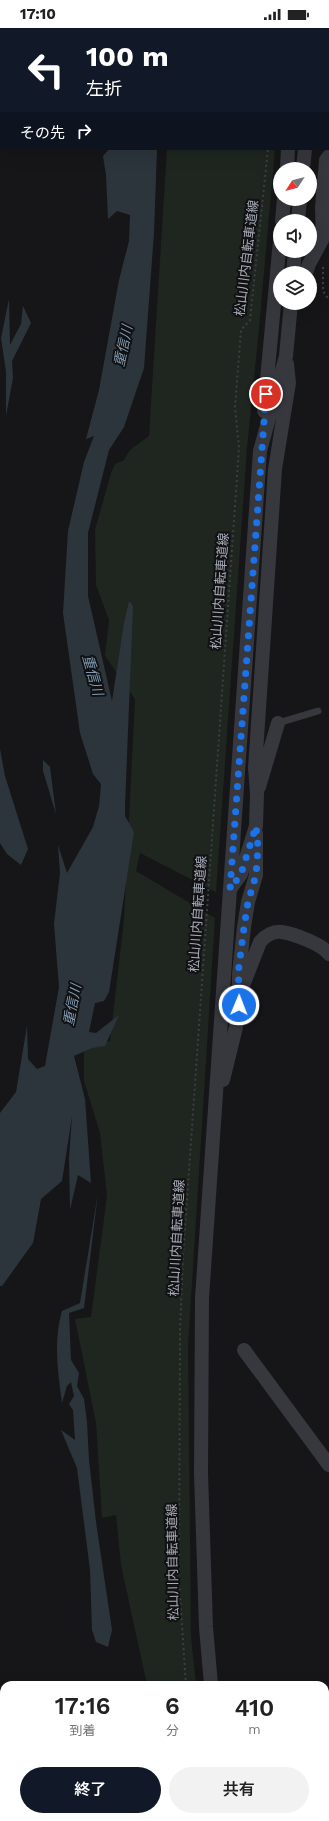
<!DOCTYPE html>
<html lang="ja">
<head>
<meta charset="utf-8">
<style>
  :root { --surface:#fff; --page:#f2f2f2; --text:#222; --muted:#767676; --accent:#111827 }
  body { margin:0; font-family:"Work Sans","Noto Sans JP",sans-serif; background:var(--page); color:var(--text); height:100vh; display:flex; flex-direction:column; font-size:15px; white-space:nowrap }
  * { box-sizing:border-box; margin:0 }
  p { font-size:13px; color:var(--muted) }
  .icon { flex:none; width:22px; height:22px; fill:none; stroke:currentColor; stroke-width:2; stroke-linecap:round; stroke-linejoin:round }
  .map { position:relative; flex:1; overflow:hidden }
  .side { position:absolute; left:0px; top:1653px; width:329px; height:140px; display:flex; flex-direction:column; background:var(--surface); border-radius:12px 12px 0 0; box-shadow:0 4px 16px #0002 }
  .side>* { flex:none }
  .banner { position:absolute; left:0px; top:0px; width:329px; height:122px; box-shadow:0 4px 16px #0002; background:#111827; color:#fff; overflow:hidden }
  .needle { width:26px; rotate:234deg }
  .tools { position:absolute; left:273px; top:134px; display:grid; gap:8px }
  .tools a { display:grid; place-items:center; width:44px; height:44px; border-radius:50%; background:var(--surface); box-shadow:0 4px 16px #0002; font-size:20px }
  .pin { position:absolute; display:grid; place-items:center; width:34px; height:34px; color:#fff; margin:-17px; border:2px solid #fff; border-radius:50%; box-shadow:0 1px 4px #0007 }
  .me { position:absolute; width:44px; margin:-22px; rotate:1deg; stroke-linejoin:round; filter:drop-shadow(0 0 3px #0008) }
  .turn { display:flex; align-items:center; gap:14px; height:84px; padding:0 20px; font-size:18px }
  .turn .icon { width:52px; height:52px; stroke-width:2.5 }
  .turn b { display:block; font-size:28px; line-height:34px }
  .then { display:flex; align-items:center; height:38px; padding:0 20px; background:#0003; gap:8px; font-size:15px }
  .eta { display:flex; justify-content:space-evenly; align-items:center; height:68px; text-align:center }
  .eta b { font-size:24px; font-weight:600; line-height:28px }
  .primary-button { display:flex; gap:8px; margin-top:auto; padding:8px 20px }
  .primary-button a { flex:1; height:46px; border-radius:24px; background:var(--accent); color:#fff; font-size:16px; font-weight:600; line-height:46px; text-align:center }
  .primary-button a+a { background:var(--page); color:var(--text) }
  .status { display:flex; justify-content:space-between; align-items:center; height:28px; padding:0 20px; background:var(--surface); direction:ltr }
  .status svg { height:11px; fill:currentColor }
  .map>svg:first-child { display:block }
  .green { fill:#1e261f }
  .water { fill:#2c353c }
  .lines { fill:none; stroke-linecap:round; stroke-linejoin:round }
  .path { stroke:#3d3f44; stroke-width:2; stroke-dasharray:2 3; stroke-linecap:butt }
  .service { stroke:#37383d; stroke-width:7 }
  .minor { stroke:#37383d; stroke-width:14 }
  .route { stroke:#1a73e8; stroke-width:7; stroke-dasharray:0 12.6 }
  .labels { text-anchor:middle; stroke-width:4; stroke-linejoin:round; paint-order:stroke }
  .street-label { font-size:13px; fill:#a8adb8; stroke:#111113 }
  .water-label { font-size:14px; font-style:italic; fill:#7f9bb3; stroke:#111113 }
</style>
</head>
<body>
<div class="status"><b>17:10</b><svg viewBox="0 0 49 12"><path d="M0 12V9h3v3zM5 12V6h3v6zM10 12V3h3v9zM15 12V0h3v12zM26 1h20v11H26zM47 4h2v5h-2z"/></svg></div>
<div class="map">
<svg width="329" height="1793" viewBox="0 0 329 1793">
  <rect width="100%" height="100%" fill="#161618"/>
  <path class="green" d="M163 0H285V1Z
    M167 121H275L260 290 247 420 216 864 140 825 136 843 215 890 188 1318 191 1608 196 1657H147L121 1537 116 1487 102 1490 96 1395 75 1291 91 1289 107 1168 100 1105 84 1053V1016L110 1013 124 892 135 671 105 628 109 592 96 557 95 502 111 445 115 436 124 432 130 422 149 408Z
    M191 1789H223L224 1793H193Z"/>
  <path class="water" d="M109 121H157L154 205 144 340 124 399 109 422 88 505V568L112 673 124 595 129 573 133 578 125 778V788L134 804 109 964 104 973 95 975 89 1004 96 1005 119 987 105 1018 92 1020 74 1028 85 1071 91 1155 78 1147 70 1182 69 1130 72 1088 62 1153 41 1171 33 1215 2 1258H0V1085L16 1064 27 998 28 1031 37 1041 45 1038 59 959 54 896 60 845 58 817 67 845 93 799 99 778 100 768 101 756 93 746 80 705 63 585 68 503 84 434 94 408 86 411 99 362 119 252 129 213 130 187 117 183 108 191 106 147 103 128Z
    M9 271 10 317 21 296 23 278 31 295 12 333 13 350 6 388V344L1 310Z
    M0 721 5 748 28 821 21 837 7 826 0 815Z
    M43 732 50 739 56 786 43 743Z
    M98 1165 84 1280 69 1285 71 1332 79 1345 77 1358 84 1371 87 1394 89 1432 96 1494 112 1602 108 1619 96 1614 92 1602 90 1542 77 1440 61 1402 75 1412 73 1382 69 1376 74 1368 71 1354 67 1358 62 1375C58 1344 53 1314 62 1283L80 1275Z"/>
  <g class="lines">
    <path class="path" d="M280 1V0
      M323 239V263L329 272
      M186 1657 179 1553 180 1302 183 1229 239 420 235 379 241 302 250 292 268 121
      M213 1789 214 1793"/>
    <path class="service" d="M278 695 318 683"/>
    <path class="minor" d="M299 1V0
      M317 1V0
      M287 141 288 121
      M303 141 305 121
      M282 193 284 171
      M298 193 300 171
      M293 245 295 223
      M306 245 309 236 323 210 322 180 326 132 329 128
      M264 383 280 213
      M259 759 278 695
      M230 861 241 846 256 798 257 765 255 740 275 441 289 355 287 336
      M239 956V946L244 899 248 874 256 847V805
      M223 1052 236 999 240 965 260 914C265 908 273 903 282 904 294 906 322 916 329 926
      M244 1322 329 1437
      M211 1657 206 1599 201 1445 202 1270 260 423 286 328 291 275
      M238 1789 239 1793"/>
  </g>
  <g class="lines">
    <path class="route" d="M239 977 240 965 238 946 244 899 248 874 256 847 258 819 256 798 241 846 230 861 266 366"/>
  </g>
  <g class="labels">
    <g class="street-label">
      <text transform="translate(246 230) rotate(-83)" y="5">松山川内自転車道線</text>
      <text transform="translate(219 563) rotate(-86)" y="5">松山川内自転車道線</text>
      <text transform="translate(197 886) rotate(-86)" y="5">松山川内自転車道線</text>
      <text transform="translate(176 1210) rotate(-87)" y="5">松山川内自転車道線</text>
      <text transform="translate(172 1534) rotate(-91)" y="5">松山川内自転車道線</text>
    </g>
    <g class="water-label">
      <text transform="translate(123 318) rotate(-78)" y="5">重信川</text>
      <text transform="translate(93 647) rotate(74)" y="5">重信川</text>
      <text transform="translate(72 977) rotate(-79)" y="5">重信川</text>
    </g>
  </g>
</svg>
<div class="tools">
<a><svg class="needle" viewBox="-14 -14 28 28"><path d="M0-13l5 13h-10z" fill="#e53935"/><path d="M0 13l5-13h-10z" fill="#767676"/></svg></a>
<a><svg class="icon" aria-label="sound" viewBox="0 0 24 24"><path d="M4 9h4l5-4v14l-5-4H4zM17 9q2 3 0 6"/></svg></a>
<a><svg class="icon" aria-label="layers" viewBox="0 0 24 24"><path d="M12 4l9 5-9 5-9-5zM3 14l9 5 9-5"/></svg></a>
</div>
<div class="pin" style="left:266px;top:366px;background:#d93025"><svg class="icon" aria-label="arrive" viewBox="0 0 24 24"><path d="M6 21V4h12l-3 4 3 4H6"/></svg></div>
<svg class="me" style="left:239px;top:977px" viewBox="-20 -20 40 40"><circle r="17" fill="#1a73e8" stroke="#fff" stroke-width="3"/><path d="M0-11L8 9 0 5-8 9z" fill="#fff"/></svg>
<div class="banner">
<div class="turn"><svg class="icon" aria-label="left" viewBox="0 0 24 24"><path d="M17 20v-9H6M10 6l-5 5 5 5"/></svg><div><b>100 m</b>左折</div></div>
<div class="then">その先<svg class="icon" aria-label="right" viewBox="0 0 24 24"><path d="M7 20v-9h11M14 6l5 5-5 5"/></svg></div>
</div>
<section class="side">
<div class="eta">
<div><b>17:16</b><p>到着</p></div>
<div><b>6</b><p>分</p></div>
<div><b>410</b><p>m</p></div>
</div>
<div class="primary-button"><a>終了</a><a>共有</a></div>
</section>
</div>
</body>
</html>
